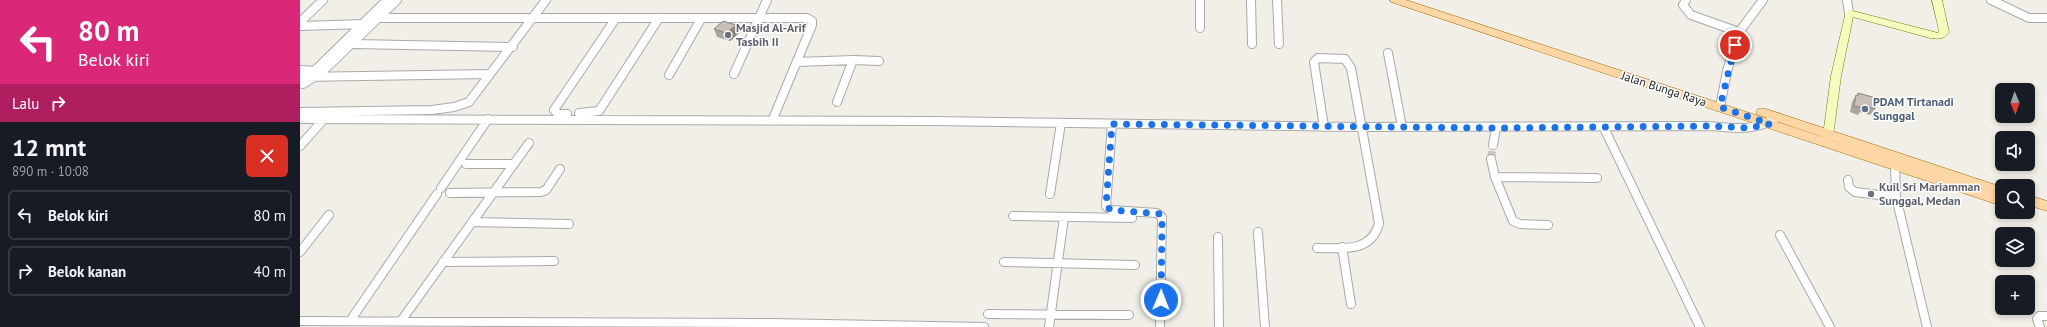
<!DOCTYPE html>
<html lang="id">
<head>
<meta charset="utf-8">
<style>
  :root { --surface:#171b24; --page:#20242c; --text:#f1f3f6; --muted:#9ea1a6; --line:#363941 }
  body { margin:0; font-family:"PT Sans",sans-serif; background:var(--page); color:var(--text); height:100vh; display:flex; flex-direction:column; font-size:15px; white-space:nowrap }
  * { box-sizing:border-box; margin:0 }
  p { font-size:13px; color:var(--muted) }
  .icon { flex:none; width:22px; height:22px; fill:none; stroke:currentColor; stroke-width:2; stroke-linecap:round; stroke-linejoin:round }
  .map { position:relative; flex:1; overflow:hidden }
  .sheet { display:flex; flex-direction:column; background:var(--surface); width:300px }
  .sheet>* { flex:none }
  .banner { background:#db2777; color:#fff; overflow:hidden }
  .needle { width:26px; rotate:178deg }
  .tools { position:absolute; left:1695px; top:83px; display:grid; gap:8px }
  .tools a { display:grid; place-items:center; width:40px; height:40px; border-radius:6px; background:var(--surface); box-shadow:0 2px 6px #0003; font-size:20px }
  .pin { position:absolute; display:grid; place-items:center; width:34px; height:34px; color:#fff; margin:-17px; border:2px solid #fff; border-radius:50%; box-shadow:0 1px 4px #0007 }
  .me { position:absolute; width:44px; margin:-22px; rotate:1deg; stroke-linejoin:round; filter:drop-shadow(0 0 3px #0008) }
  .turn { display:flex; align-items:center; gap:14px; height:84px; padding:0 12px; font-size:18px }
  .turn .icon { width:52px; height:52px; stroke-width:2.5 }
  .turn b { display:block; font-size:28px; line-height:34px }
  .then { display:flex; align-items:center; height:38px; padding:0 12px; background:#0003; gap:8px; font-size:15px }
  .round { display:grid; place-items:center; flex:none; width:42px; height:42px; border-radius:6px; background:var(--page) }
  .summary { display:flex; align-items:center; justify-content:space-between; height:68px; padding:0 12px }
  h1 { font-size:24px; font-weight:600; line-height:30px }
  ul { padding:0; list-style:none }
  li { display:flex; align-items:center; gap:12px; height:50px; margin:0 8px 6px; padding:0 4px; border:2px solid var(--line); border-radius:6px }
  li div { flex:1 }
  li b { display:block; font-size:15px }
  li em { font-style:normal }
  main { display:flex; flex:1; min-height:0 }
  .map>svg:first-child { display:block }
  .lines { fill:none; stroke-linecap:round; stroke-linejoin:round }
  .street-tunnel { stroke:#c8c6c1; stroke-width:8; stroke-dasharray:8 4; stroke-linecap:butt }
  .street-casing { stroke:#a9a9a9; stroke-width:10 }
  .secondary-casing { stroke:#707d05; stroke-width:1 }
  .primary-casing { stroke:#a06b00; stroke-width:1 }
  .street { stroke:#fff; stroke-width:8 }
  .secondary { fill:#f7fabf; fill-rule:evenodd }
  .primary { fill:#fcd6a4; fill-rule:evenodd }
  .wall { fill:#aba49e }
  .shaded-wall { fill:#8b8681 }
  .building { fill:#c7bfb8; stroke:#8b8681 }
  .route { stroke:#1a73e8; stroke-width:7; stroke-dasharray:0 12.6 }
  .worship-dot { fill:#6b7280; stroke:#fff; stroke-width:1.5 }
  .service-dot { fill:#5c6f8a; stroke:#fff; stroke-width:1.5 }
  .labels { text-anchor:middle; stroke-width:3; stroke-linejoin:round; paint-order:stroke }
  .worship-label { font-size:12px; font-weight:bold; fill:#5b616d; stroke:#fff; text-anchor:start }
  .street-label { font-size:12px; fill:#222; stroke:#fff }
  .service-label { font-size:12px; font-weight:bold; fill:#4e5e75; stroke:#fff; text-anchor:start }
</style>
</head>
<body>
<main>
<section class="sheet">
<div class="banner">
<div class="turn"><svg class="icon" aria-label="left" viewBox="0 0 24 24"><path d="M17 20v-9H6M10 6l-5 5 5 5"/></svg><div><b>80 m</b>Belok kiri</div></div>
<div class="then">Lalu<svg class="icon" aria-label="right" viewBox="0 0 24 24"><path d="M7 20v-9h11M14 6l5 5-5 5"/></svg></div>
</div>
<div class="summary"><div><h1>12 mnt</h1><p>890 m · 10:08</p></div><a class="round" style="background:#d93025;color:#fff"><svg class="icon" aria-label="close" viewBox="0 0 24 24"><path d="M6 6l12 12M18 6L6 18"/></svg></a></div>
<ul>
<li><svg class="icon" aria-label="left" viewBox="0 0 24 24"><path d="M17 20v-9H6M10 6l-5 5 5 5"/></svg><div><b>Belok kiri</b></div><em>80 m</em></li>
<li><svg class="icon" aria-label="right" viewBox="0 0 24 24"><path d="M7 20v-9h11M14 6l5 5-5 5"/></svg><div><b>Belok kanan</b></div><em>40 m</em></li>
</ul>
</section>
<div class="map">
<svg width="1747" height="327" viewBox="0 0 1747 327">
  <rect width="100%" height="100%" fill="#f2efe9"/>
  <g class="lines">
    <path class="street-tunnel" d="M1191 159 1193 145"/>
    <g class="street-casing">
      <path id="street" d="M900 0V28
        M951 0 952 44
        M977 0 979 44
        M1386 0 1383 5 1391 15 1439 32 1427 71 1420 107
        M1547 0 1549 13
        M1691 0 1729 18H1747
        M69 18H507L512 21V25L472 121
        M0 22 23 0
        M0 26 65 24
        M1439 32 1463 0
        M53 44 213 47
        M1088 53 1102 127
        M553 60 579 61
        M497 62 553 60 537 102
        M0 70 17 71
        M434 74 467 0
        M369 75 401 19
        M0 77 190 74
        M8 77 87 0
        M3 84 22 72 97 0
        M0 112 132 110 154 107 169 102 246 0
        M279 113 299 111 359 18
        M267 114H258L254 110 316 18
        M0 119 632 121 1062 127 1409 126C1433 128 1456 132 1477 117
        M812 124 806 206 811 210 857 213 862 217 860 327
        M1304 128 1400 327
        M1193 145 1196 128
        M0 146 24 119
        M1191 159 1195 177 1213 221 1220 224 1248 225
        M166 164H212
        M1595 165 1596 197 1627 327
        M1195 177 1297 178
        M1548 180 1549 187 1555 192 1596 197
        M141 188 188 119
        M150 193 241 192 246 190 260 169
        M750 194 761 123
        M713 216 832 218
        M172 222 269 224
        M958 232 965 327
        M1480 235 1530 327
        M918 237 919 327
        M1042 247 1051 304
        M1017 248C1042 248 1072 253 1079 223L1051 68 1045 59 1018 58 1014 62 1024 127
        M0 252 29 215
        M143 262 254 261
        M704 262 835 265
        M688 314 829 315
        M0 321 473 323 684 327
        M50 321 137 194
        M101 321 229 143
        M749 327 764 217
        M1740 327 1737 319 1739 316H1747"/>
    </g>
    <g class="secondary-casing">
      <path id="secondary" d="M1632 0H1642L1649 32C1643 40 1639 39 1630 38L1553 17 1541 76 1532 143 1531 146H1523L1522 143 1531 76 1546 11 1549 10 1638 33 1639 31Z"/>
    </g>
    <g class="primary-casing">
      <path id="primary" d="M1090 0H1106L1553 147 1458 115 1456 112 1458 109H1466L1702 187V206L1091 2Z
        M1728 195 1747 201V211L1728 205Z"/>
    </g>
    <use href="#street" class="street"/>
    <use href="#secondary" class="secondary"/>
    <use href="#primary" class="primary"/>
  </g>
  <path class="wall" d="M414 29 439 33 430 41 417 37Z
    M1558 93 1575 109 1570 115 1560 112 1558 115 1550 112 1552 102 1556 95H1557Z"/>
  <path class="shaded-wall" d="M436 25 439 33 430 41 426 33Z"/>
  <path class="building" d="M423 21 436 25 426 33 414 29Z
    M1558 93 1576 98 1575 109 1563 105V108L1554 106 1556 95 1558 96Z"/>
  <g class="lines">
    <path class="route" d="M861 300 862 225 861 214 811 210 806 206 812 124 1196 128 1409 126 1449 128 1470 124 1420 107 1435 45"/>
  </g>
  <g class="worship-dot">
    <circle cx="428" cy="35" r="4"/>
    <circle cx="1571" cy="194" r="4"/>
  </g>
  <circle class="service-dot" cx="1565" cy="109" r="4"/>
  <g class="labels">
    <g class="worship-label">
      <text x="436" y="32">Masjid Al-Arif<tspan x="436" dy="14">Tasbih II</tspan></text>
      <text x="1579" y="191">Kuil Sri Mariamman<tspan x="1579" dy="14">Sunggal, Medan</tspan></text>
    </g>
    <g class="street-label">
      <text transform="translate(1364 89) rotate(18)" y="4">Jalan Bunga Raya</text>
    </g>
    <g class="service-label">
      <text x="1573" y="106">PDAM Tirtanadi<tspan x="1573" dy="14">Sunggal</tspan></text>
    </g>
  </g>
</svg>
<div class="tools">
<a><svg class="needle" viewBox="-14 -14 28 28"><path d="M0-13l5 13h-10z" fill="#e53935"/><path d="M0 13l5-13h-10z" fill="#9ea1a6"/></svg></a>
<a><svg class="icon" aria-label="sound" viewBox="0 0 24 24"><path d="M4 9h4l5-4v14l-5-4H4zM17 9q2 3 0 6"/></svg></a>
<a><svg class="icon" aria-label="search" viewBox="0 0 24 24"><circle cx="10" cy="10" r="6"/><path d="M15 15l6 6"/></svg></a>
<a><svg class="icon" aria-label="layers" viewBox="0 0 24 24"><path d="M12 4l9 5-9 5-9-5zM3 14l9 5 9-5"/></svg></a>
<a>+</a>
</div>
<div class="pin" style="left:1435px;top:45px;background:#d93025"><svg class="icon" aria-label="arrive" viewBox="0 0 24 24"><path d="M6 21V4h12l-3 4 3 4H6"/></svg></div>
<svg class="me" style="left:861px;top:300px" viewBox="-20 -20 40 40"><circle r="17" fill="#1a73e8" stroke="#fff" stroke-width="3"/><path d="M0-11L8 9 0 5-8 9z" fill="#fff"/></svg>
</div>
</main>
</body>
</html>
